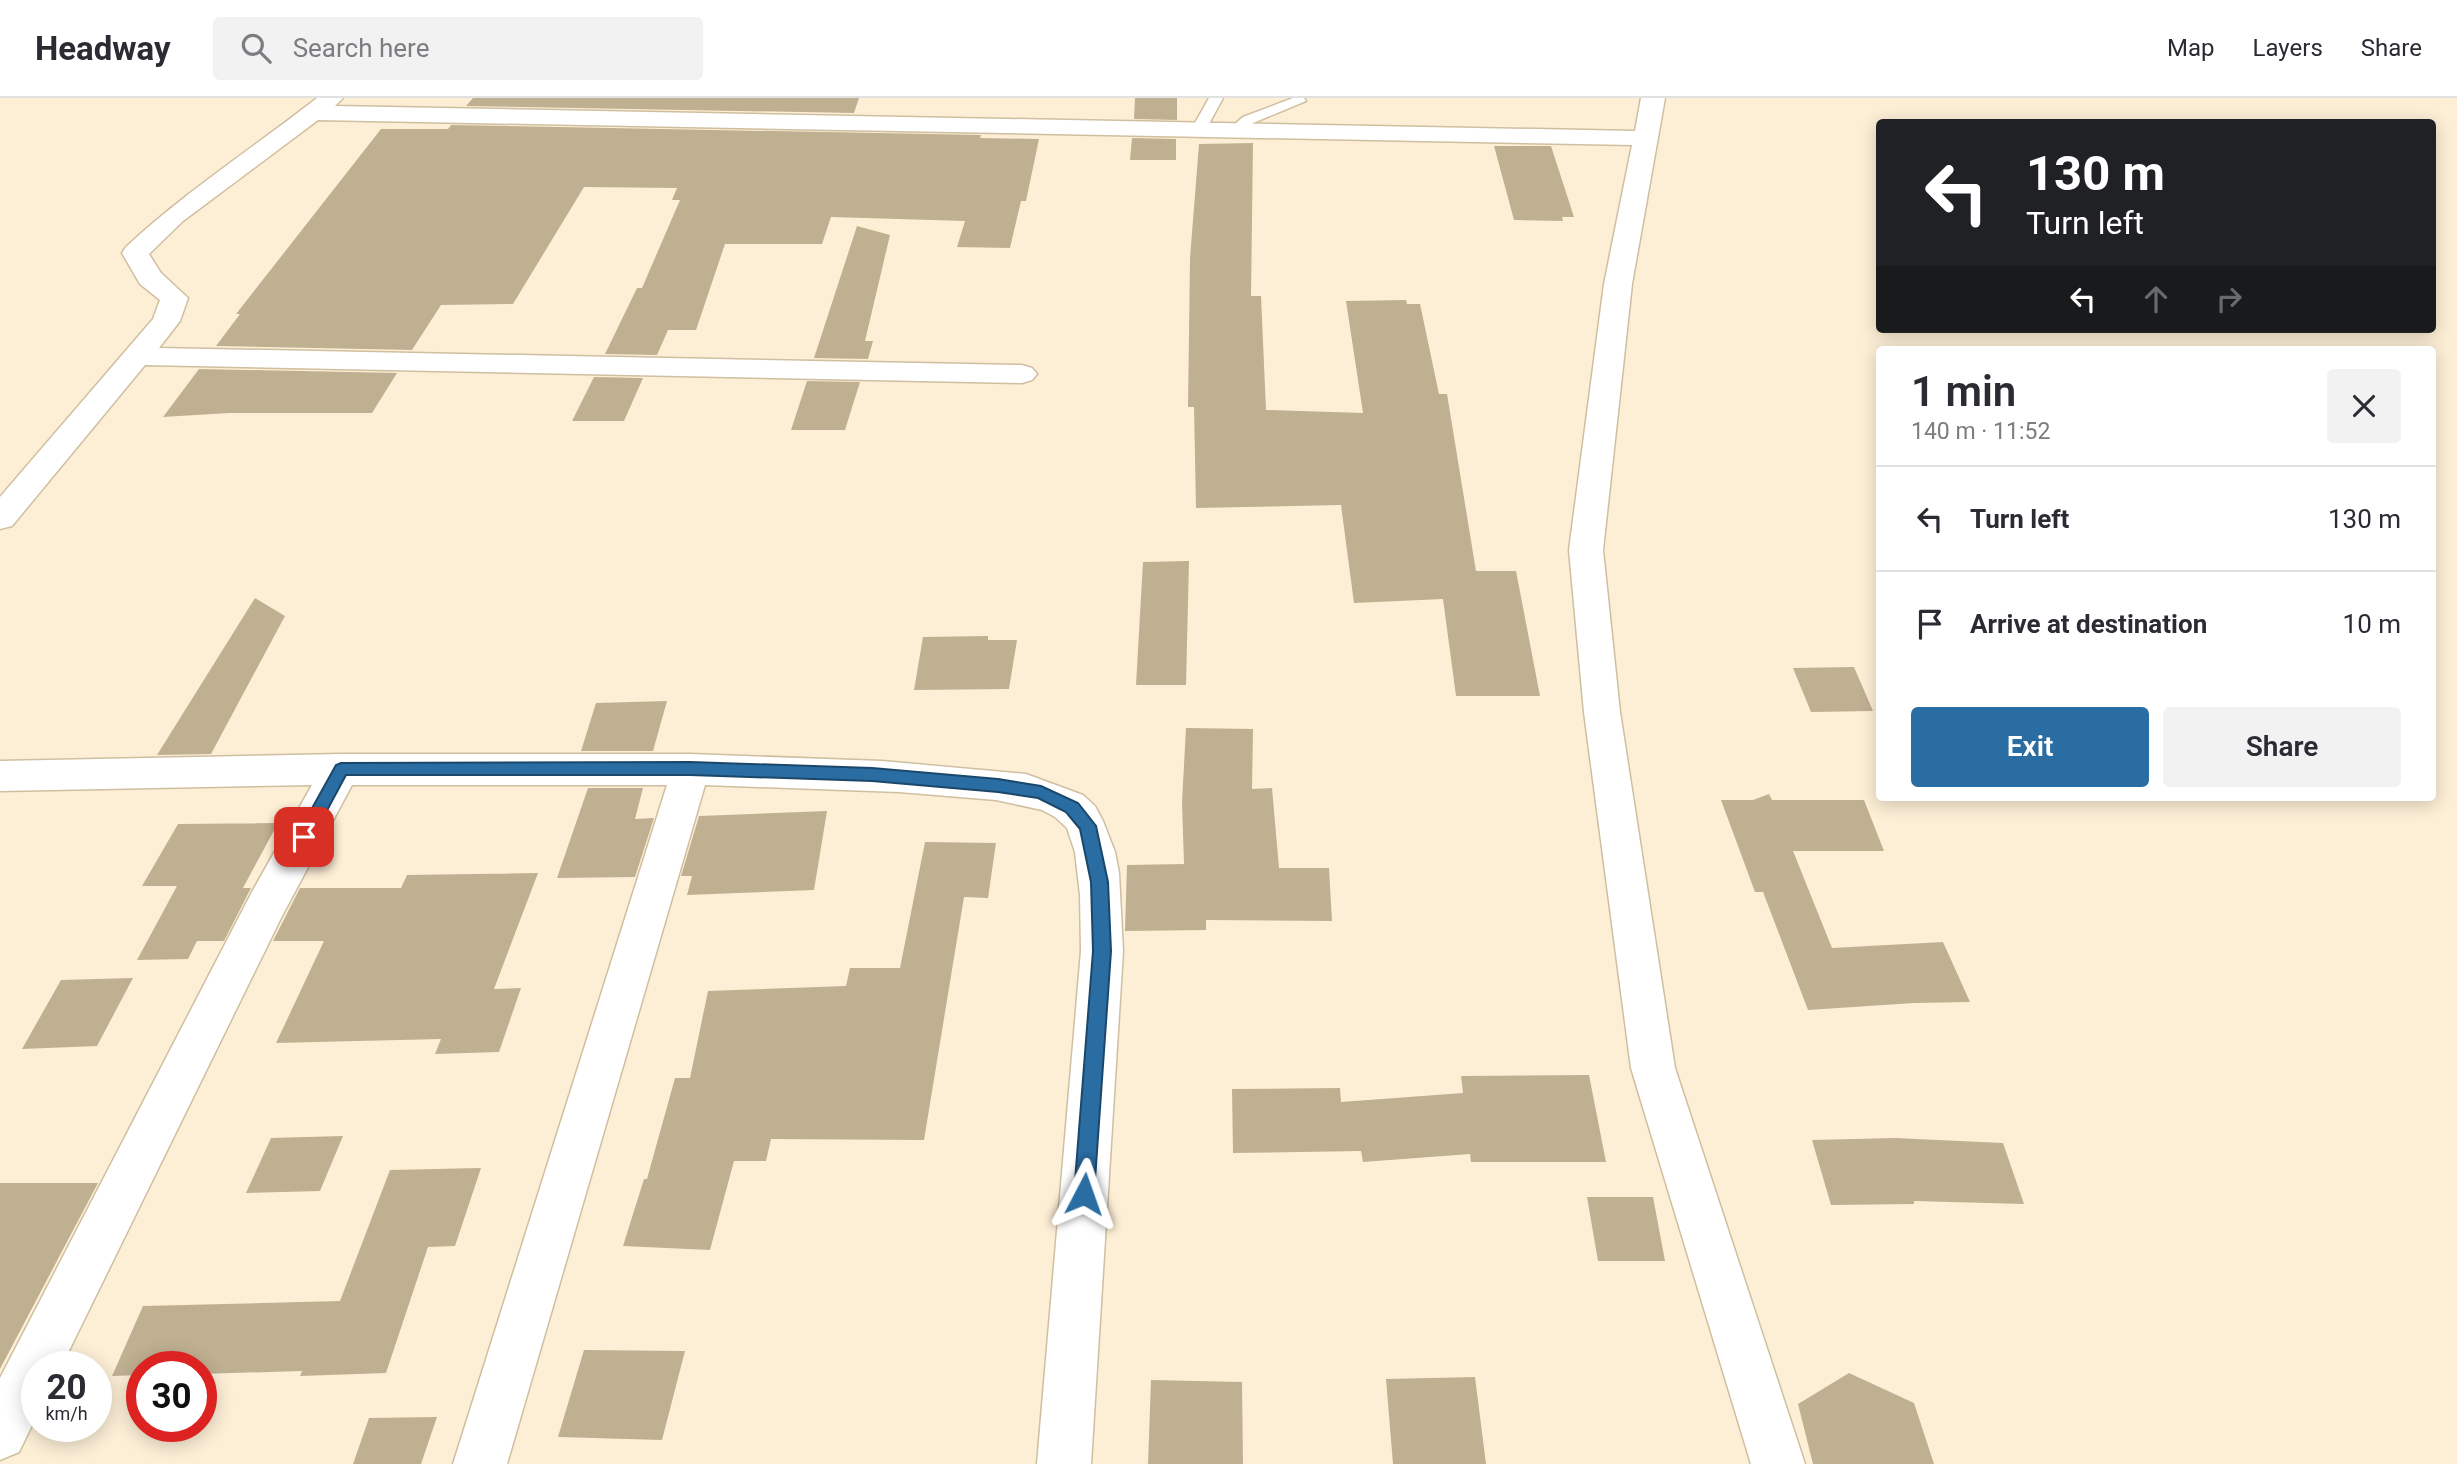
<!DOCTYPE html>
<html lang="en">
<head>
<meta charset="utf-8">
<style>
  :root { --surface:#fff; --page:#f2f2f3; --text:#2b2b33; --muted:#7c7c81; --line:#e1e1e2; --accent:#296da3 }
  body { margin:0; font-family:Roboto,sans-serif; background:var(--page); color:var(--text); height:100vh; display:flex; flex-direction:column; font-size:26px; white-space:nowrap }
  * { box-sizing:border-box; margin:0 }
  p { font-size:23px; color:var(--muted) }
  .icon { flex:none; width:38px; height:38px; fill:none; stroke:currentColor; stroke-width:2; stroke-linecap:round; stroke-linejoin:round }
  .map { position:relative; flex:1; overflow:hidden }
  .sheet { position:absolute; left:1876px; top:248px; width:560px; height:455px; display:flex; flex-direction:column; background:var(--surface); border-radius:7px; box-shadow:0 4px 18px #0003 }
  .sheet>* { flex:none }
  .hud { position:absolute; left:1876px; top:21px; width:560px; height:214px; border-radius:7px; box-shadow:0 4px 18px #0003; background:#202124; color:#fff; overflow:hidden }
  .speed { position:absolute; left:21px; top:1253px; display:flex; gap:14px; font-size:35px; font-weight:700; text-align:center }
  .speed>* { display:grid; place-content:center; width:91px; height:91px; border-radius:50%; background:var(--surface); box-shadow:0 4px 18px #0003; line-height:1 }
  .speed small { font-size:18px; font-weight:400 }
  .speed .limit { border:10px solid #d22; background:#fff; color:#111 }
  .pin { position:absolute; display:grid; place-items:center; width:60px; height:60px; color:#fff; margin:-30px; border-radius:14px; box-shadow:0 4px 10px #0006 }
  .me { position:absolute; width:77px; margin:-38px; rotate:4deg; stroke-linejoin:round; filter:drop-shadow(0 0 5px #0008) }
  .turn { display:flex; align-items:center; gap:24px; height:147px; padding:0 35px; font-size:32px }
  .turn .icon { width:91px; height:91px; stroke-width:2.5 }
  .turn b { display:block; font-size:49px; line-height:60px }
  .lanes { display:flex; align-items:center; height:66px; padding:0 35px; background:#0003; justify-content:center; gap:35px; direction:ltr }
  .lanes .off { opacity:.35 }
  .round { display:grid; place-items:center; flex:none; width:74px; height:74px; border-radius:7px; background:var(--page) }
  .summary { display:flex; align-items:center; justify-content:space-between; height:119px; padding:0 35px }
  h1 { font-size:42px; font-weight:600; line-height:52px }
  .action { display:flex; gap:14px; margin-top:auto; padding:14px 35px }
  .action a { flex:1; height:80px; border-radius:7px; background:var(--accent); color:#fff; font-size:28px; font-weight:600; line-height:80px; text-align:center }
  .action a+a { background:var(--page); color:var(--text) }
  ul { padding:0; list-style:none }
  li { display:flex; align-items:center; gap:21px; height:105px; padding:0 35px; border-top:2px solid var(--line) }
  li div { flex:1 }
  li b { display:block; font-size:26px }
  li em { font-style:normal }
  header { display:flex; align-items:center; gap:42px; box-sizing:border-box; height:98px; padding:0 35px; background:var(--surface); border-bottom:2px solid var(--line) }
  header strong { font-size:33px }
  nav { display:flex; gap:38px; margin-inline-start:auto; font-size:24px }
  .search { width:490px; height:63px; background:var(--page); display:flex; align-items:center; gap:18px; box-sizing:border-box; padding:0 24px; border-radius:7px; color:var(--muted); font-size:26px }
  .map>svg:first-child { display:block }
  .building { fill:#c0b092 }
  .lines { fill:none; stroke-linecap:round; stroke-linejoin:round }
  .service-casing { stroke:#cfbfa0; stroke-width:3 }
  .minor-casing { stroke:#cfbfa0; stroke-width:3 }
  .service { fill:#fff; fill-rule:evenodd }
  .minor { fill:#fff; fill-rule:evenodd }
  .route { fill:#296da3; stroke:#1b476a; stroke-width:2 }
</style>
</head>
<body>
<header>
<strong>Headway</strong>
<div class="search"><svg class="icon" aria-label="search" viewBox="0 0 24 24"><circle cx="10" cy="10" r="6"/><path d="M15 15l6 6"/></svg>Search here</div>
<nav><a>Map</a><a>Layers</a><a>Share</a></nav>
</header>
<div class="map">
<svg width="2457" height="1366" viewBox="0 0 2457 1366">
  <rect width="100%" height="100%" fill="#fdefd6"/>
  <path class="building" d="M473 0H859L854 15 466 8Z
    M1135 0H1177V22L1134 21Z
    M451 27 981 37 980 40 1039 41 1026 103H1021L1010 150 957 149 965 123 831 119 822 146H725L696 232H668L657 257 605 256 637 190H642L680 102H672L677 90 584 89 513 206 441 207 412 252 216 248 240 216H236L381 31H448Z
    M1132 40 1176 41V62H1130Z
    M1253 45 1251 198H1261L1266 312 1363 315 1346 203 1406 202 1407 206H1420L1439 296H1447L1476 473H1516L1540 598H1456L1443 501 1354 505 1341 407 1196 410 1194 309H1188L1190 160 1199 46Z
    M1494 48H1551L1574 119H1562L1563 123 1514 122Z
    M857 128 890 137 865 243H873L868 261 814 260Z
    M199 271 397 275 372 315H229L163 319Z
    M594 279 643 280 624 323H572Z
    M807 283 860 284 845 332H791Z
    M1189 463 1186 587H1136L1143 464Z
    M255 500 285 518 211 656 157 657Z
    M988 538V542H1017L1009 591 914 592 923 539Z
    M1854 569 1873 613 1811 614 1793 570Z
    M667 603 653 653H581L596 605Z
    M1186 630 1253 631 1252 691 1272 690 1279 770H1329L1332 823 1206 822V832L1125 833 1127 767 1184 766 1182 704Z
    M588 690H643L635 721 654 720 635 779 557 780Z
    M1769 696 1772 702H1864L1884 753H1793L1832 850 1943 844 1970 904 1914 905 1808 912 1763 794H1755L1721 702H1753Z
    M827 713 814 792 687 797 692 778H681L699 718Z
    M278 725 243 790H251L224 843H197L188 861 137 862 177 788H142L178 726Z
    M925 744 996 745 988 800 964 799 924 1042 771 1041 766 1063H734L710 1152 623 1148 644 1081H647L675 980H690L708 893 846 888 850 870H900Z
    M538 775 494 891 521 890 499 954 435 956 441 941 276 945 324 843H273L300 790H401L407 777Z
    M133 880 97 948 22 951 61 882Z
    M1589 977 1606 1064H1471L1470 1056 1363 1064 1361 1053 1233 1055 1232 991 1340 990 1341 1004 1463 995 1461 978Z
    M343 1038 320 1093 246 1095 271 1040Z
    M1895 1040 2003 1045 2024 1106 1914 1103V1106L1831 1107 1812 1042Z
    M481 1070 455 1148 428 1149 386 1275 300 1278 302 1273 201 1276V1269H142V1277L112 1278 143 1208 340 1203 390 1072Z
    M0 1085H98L0 1271Z
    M1587 1099H1653L1665 1163H1598Z
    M584 1252 685 1253 662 1342 558 1339Z
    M1849 1275 1914 1305 1934 1366H1813L1798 1306Z
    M1475 1279 1486 1366H1393L1386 1281Z
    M1151 1282 1242 1284 1243 1366H1148Z
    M437 1319 421 1366H353L369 1320Z"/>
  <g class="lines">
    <g class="service-casing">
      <path id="service" d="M1209 0H1223L1204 35H1194L1191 32Z
        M1293 0H1304L1306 3 1253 25 1240 36H1230L1227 33 1243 19Z"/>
    </g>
    <g class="minor-casing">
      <path id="minor" d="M317 0H343L335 8 1635 33 1641 0H1665L1632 186 1603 452 1620 614 1675 970 1805 1366H1751L1631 970 1584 614 1569 452 1604 186 1632 47 318 22 183 123 149 156 161 175 188 200 180 223 159 250 1022 267 1032 270 1037 276 1032 282 1022 285 145 267 12 428 0 431V399L153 221 160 202 140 186 122 155 126 149C185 94 253 50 317 0Z
        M341 656H690L882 663 1026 676 1083 697 1095 708 1103 723 1115 754 1119 775 1123 853 1091 1366H1037L1081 853 1080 797 1075 754 1067 730 1055 719 1042 712 996 702 899 694 705 687 507 1366H453L667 687H352L282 818 61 1269H37V1317L19 1354 0 1362V1280L252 794 312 687 0 693V663Z"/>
    </g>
    <use href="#service" class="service"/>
    <use href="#minor" class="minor"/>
  </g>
  <path class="route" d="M690 664 872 670 998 681 1041 688 1078 705 1096 728 1108 784 1111 853 1094 1096 1091 1103 1084 1106 1077 1103 1074 1096 1093 853 1091 784 1080 731 1066 714 1038 700 998 694 872 683 690 677H346L310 744H298L296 739 336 667 341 665Z"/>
</svg>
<div class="speed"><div>20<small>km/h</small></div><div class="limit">30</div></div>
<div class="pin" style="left:304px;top:739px;background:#d93025"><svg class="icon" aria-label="arrive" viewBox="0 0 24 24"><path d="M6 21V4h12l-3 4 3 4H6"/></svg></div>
<svg class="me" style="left:1084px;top:1096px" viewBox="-20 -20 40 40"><path d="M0-17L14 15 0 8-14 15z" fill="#296da3" stroke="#fff" stroke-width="4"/></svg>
<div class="hud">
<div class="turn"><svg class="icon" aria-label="left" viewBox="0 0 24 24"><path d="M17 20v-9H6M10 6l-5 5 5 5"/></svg><div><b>130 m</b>Turn left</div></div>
<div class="lanes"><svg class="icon" aria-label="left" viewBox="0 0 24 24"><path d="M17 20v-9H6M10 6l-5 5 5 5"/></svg><svg class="icon off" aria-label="ahead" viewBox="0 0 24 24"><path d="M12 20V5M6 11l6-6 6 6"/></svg><svg class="icon off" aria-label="right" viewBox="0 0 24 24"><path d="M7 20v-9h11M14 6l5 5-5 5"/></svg></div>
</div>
<section class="sheet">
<div class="summary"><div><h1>1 min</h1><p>140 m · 11:52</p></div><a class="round"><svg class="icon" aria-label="close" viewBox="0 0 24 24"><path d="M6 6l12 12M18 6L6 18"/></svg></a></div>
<ul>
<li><svg class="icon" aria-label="left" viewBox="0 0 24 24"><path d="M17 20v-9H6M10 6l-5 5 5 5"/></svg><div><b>Turn left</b></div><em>130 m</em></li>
<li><svg class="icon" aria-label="arrive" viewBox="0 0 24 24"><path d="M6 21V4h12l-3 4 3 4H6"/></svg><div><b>Arrive at destination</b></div><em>10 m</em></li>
</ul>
<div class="action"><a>Exit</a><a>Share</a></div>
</section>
</div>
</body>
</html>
